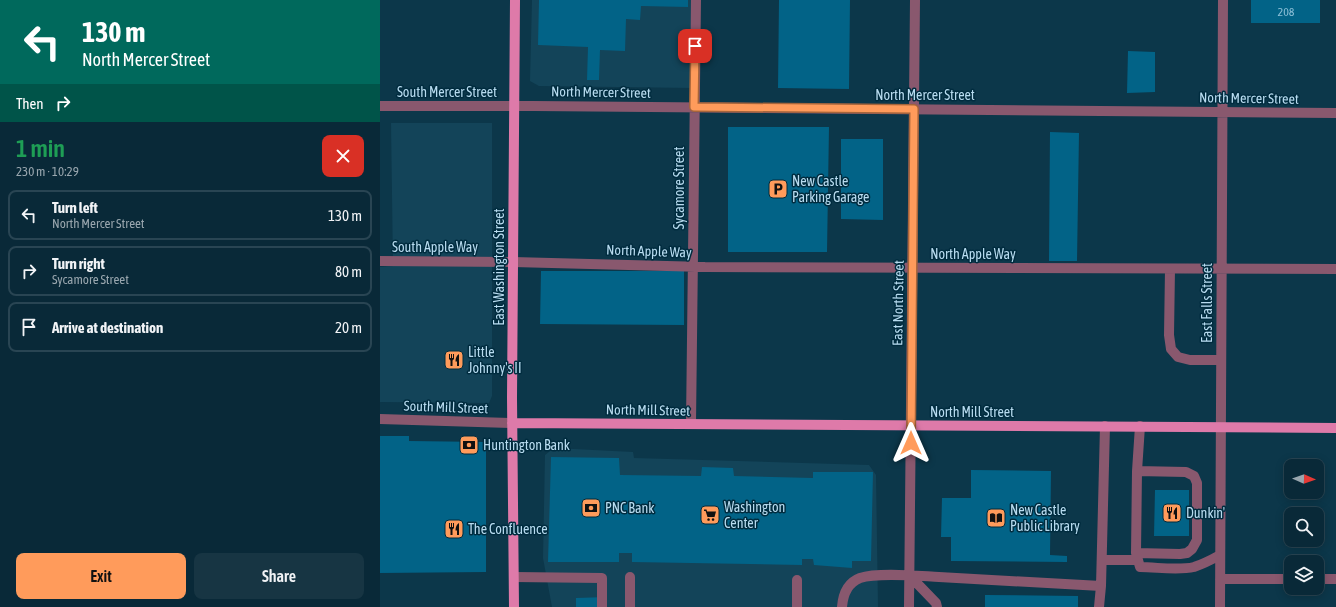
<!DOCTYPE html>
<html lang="en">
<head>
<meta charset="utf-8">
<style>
  :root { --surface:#092938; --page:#173543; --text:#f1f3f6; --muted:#99a6ae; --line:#294553; --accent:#ff9b5b }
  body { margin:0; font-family:"Asap Condensed",sans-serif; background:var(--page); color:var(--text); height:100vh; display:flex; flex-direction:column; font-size:15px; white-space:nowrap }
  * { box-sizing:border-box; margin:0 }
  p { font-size:13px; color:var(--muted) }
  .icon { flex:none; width:22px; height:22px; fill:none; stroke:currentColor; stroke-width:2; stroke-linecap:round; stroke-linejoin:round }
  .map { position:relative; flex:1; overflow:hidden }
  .side { display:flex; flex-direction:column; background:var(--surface); width:380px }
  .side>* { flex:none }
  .hud { background:#00695c; color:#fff; overflow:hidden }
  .needle { width:26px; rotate:92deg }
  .fabs { position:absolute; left:904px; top:459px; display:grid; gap:8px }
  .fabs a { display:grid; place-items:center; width:40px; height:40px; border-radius:8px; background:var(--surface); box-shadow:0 2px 10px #0003,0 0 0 1px var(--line); font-size:20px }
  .pin { position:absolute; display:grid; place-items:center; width:34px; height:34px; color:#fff; margin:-17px; border-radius:8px; box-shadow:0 2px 6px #0006 }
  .me { position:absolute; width:44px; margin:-22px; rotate:0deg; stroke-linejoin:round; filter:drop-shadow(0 0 3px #0008) }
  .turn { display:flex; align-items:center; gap:14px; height:84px; padding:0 16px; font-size:18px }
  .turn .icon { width:52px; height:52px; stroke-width:2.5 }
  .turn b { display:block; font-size:28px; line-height:34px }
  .then { display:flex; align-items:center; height:38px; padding:0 16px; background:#0003; gap:8px; font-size:15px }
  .round { display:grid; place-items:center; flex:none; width:42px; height:42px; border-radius:8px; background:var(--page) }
  .overview { display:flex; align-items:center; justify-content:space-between; height:68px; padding:0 16px }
  h1 { font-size:24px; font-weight:600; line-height:30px; color:#1e9e55 }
  .action { display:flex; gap:8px; margin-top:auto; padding:8px 16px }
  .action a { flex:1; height:46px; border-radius:8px; background:var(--accent); color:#111; font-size:16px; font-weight:600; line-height:46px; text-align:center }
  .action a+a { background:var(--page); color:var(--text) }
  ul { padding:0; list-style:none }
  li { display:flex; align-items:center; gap:12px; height:50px; margin:0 8px 6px; padding:0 8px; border:2px solid var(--line); border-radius:8px }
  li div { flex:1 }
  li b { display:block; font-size:15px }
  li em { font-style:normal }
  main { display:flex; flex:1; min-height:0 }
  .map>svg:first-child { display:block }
  .built { fill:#134459 }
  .building { fill:#026387 }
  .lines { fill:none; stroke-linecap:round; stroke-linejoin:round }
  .minor { stroke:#89586e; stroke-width:10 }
  .major { stroke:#de7aa9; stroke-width:10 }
  .route-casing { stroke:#a6653b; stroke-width:10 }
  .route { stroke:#ff9b5b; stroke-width:7 }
  .labels { text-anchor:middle; stroke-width:3; stroke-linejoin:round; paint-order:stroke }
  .number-label { font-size:12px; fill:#8abed6 }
  .street-label { font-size:14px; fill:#b8dcf0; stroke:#002c3f }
  .poi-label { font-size:14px; fill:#b8dcf0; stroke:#002c3f; text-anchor:start }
</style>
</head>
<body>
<main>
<section class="side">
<div class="hud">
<div class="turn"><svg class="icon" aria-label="left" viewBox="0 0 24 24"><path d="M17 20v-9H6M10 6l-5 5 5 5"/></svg><div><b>130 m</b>North Mercer Street</div></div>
<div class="then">Then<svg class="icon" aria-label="right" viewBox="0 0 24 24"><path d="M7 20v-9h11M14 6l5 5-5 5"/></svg></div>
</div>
<div class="overview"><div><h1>1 min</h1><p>230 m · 10:29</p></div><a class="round" style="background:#d93025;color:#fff"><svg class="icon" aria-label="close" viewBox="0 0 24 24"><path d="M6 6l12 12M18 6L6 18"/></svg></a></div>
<ul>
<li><svg class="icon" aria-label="left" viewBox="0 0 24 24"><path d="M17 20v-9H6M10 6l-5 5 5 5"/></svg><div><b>Turn left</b><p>North Mercer Street</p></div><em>130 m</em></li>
<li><svg class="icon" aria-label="right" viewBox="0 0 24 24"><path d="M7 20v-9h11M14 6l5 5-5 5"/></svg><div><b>Turn right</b><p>Sycamore Street</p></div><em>80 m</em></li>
<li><svg class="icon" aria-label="arrive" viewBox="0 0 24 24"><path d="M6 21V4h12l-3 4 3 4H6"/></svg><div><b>Arrive at destination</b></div><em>20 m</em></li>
</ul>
<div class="action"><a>Exit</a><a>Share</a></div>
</section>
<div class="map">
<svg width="956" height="607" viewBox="0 0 956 607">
  <rect width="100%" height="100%" fill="#0c374a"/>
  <path class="built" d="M152 0H315L314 88 159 86 150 81Z
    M11 123H112V396L109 403 0 402V267L13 266Z
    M174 448 253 452 254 458 489 465 496 475 498 607H172L163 558 165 455Z"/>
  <path class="building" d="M159 0H308V7L261 6 260 20 246 19 245 51 220 50 219 80H207L208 47 158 45Z
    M399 0H470L469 89 398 88Z
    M871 0H940V23H871Z
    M748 51 775 52V92L747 93Z
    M348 127H449L447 252H348Z
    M670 132 699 133 697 261H669Z
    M461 139H503V220L461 219Z
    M161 271H304V325L160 324Z
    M0 436H29V441L106 442V572L0 573Z
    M171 457 239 458 240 475 321 476 322 467 353 468 354 476 433 478V472H493L491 561H472V568L434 565 433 559H422V565L252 562V553H239V562H168Z
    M591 470 671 471 670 555 687 556V562L571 561V537H561L562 498H591Z
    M775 490H809V536H774Z
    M605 595 698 596V607H605Z
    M227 597V607H196V598Z"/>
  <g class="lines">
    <path class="minor" d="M0 106H154L956 113
      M0 261 133 262 325 267 956 269
      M790 269 789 335 791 349 798 357 810 360H841
      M0 419 132 423
      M311 424 316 0
      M760 426 757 471 756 553 760 567C777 567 797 571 814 567 823 564 831 560 840 555
      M756 553 800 554 807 553 812 549 817 540V483L814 476 806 472 757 471
      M722 560H758
      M530 576 556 603 557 607
      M134 577 222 578V607
      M840 579H911
      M937 579H956
      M250 607V577
      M417 607V580
      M462 607C463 594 467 583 480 578 498 572 539 576 559 577 613 580 667 583 721 586
      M529 607 535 0
      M719 607 721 586 725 426
      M840 607 843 0"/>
    <path class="major" d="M132 423 956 428
      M134 607 132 398 135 0"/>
  </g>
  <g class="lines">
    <g class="route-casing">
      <path id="route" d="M315 46 314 107 534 109 531 443"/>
    </g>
    <use href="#route" class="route"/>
  </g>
  <defs>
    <g id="parking-square" transform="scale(1)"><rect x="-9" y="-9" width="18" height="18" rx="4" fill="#ff9b5b" stroke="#002c3f"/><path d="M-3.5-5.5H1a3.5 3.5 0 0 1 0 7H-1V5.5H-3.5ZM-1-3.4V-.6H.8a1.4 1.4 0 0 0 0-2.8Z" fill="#111"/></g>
    <g id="restaurant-square" transform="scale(1)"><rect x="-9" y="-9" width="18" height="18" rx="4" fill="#ff9b5b" stroke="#002c3f"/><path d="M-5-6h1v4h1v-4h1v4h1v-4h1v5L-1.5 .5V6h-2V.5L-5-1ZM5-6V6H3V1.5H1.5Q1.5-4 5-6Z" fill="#111"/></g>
    <g id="bank-square" transform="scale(1)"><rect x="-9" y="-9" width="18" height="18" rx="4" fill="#ff9b5b" stroke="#002c3f"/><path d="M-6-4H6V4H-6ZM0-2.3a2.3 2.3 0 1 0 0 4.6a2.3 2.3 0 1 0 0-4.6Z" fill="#111"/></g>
    <g id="supermarket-square" transform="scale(1)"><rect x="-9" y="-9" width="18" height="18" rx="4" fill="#ff9b5b" stroke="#002c3f"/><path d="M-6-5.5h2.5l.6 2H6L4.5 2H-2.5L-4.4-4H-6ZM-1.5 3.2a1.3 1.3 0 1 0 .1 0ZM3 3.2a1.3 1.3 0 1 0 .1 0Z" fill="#111"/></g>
    <g id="library-square" transform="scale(1)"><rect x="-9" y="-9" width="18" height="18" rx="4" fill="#ff9b5b" stroke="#002c3f"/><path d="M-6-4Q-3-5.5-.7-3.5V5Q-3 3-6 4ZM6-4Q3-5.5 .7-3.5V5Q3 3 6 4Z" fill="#111"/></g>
  </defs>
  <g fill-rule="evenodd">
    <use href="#parking-square" x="398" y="189"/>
    <use href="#restaurant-square" x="74" y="360"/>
    <use href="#bank-square" x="89" y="445"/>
    <use href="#bank-square" x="211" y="508"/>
    <use href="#restaurant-square" x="792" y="513"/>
    <use href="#supermarket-square" x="330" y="515"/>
    <use href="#library-square" x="616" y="518"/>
    <use href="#restaurant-square" x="74" y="529"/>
  </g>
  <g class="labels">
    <g class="number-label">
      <text x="906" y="16">208</text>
    </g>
    <g class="street-label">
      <text x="67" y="97">South Mercer Street</text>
      <text transform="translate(221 92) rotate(1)" y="5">North Mercer Street</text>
      <text x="545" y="100">North Mercer Street</text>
      <text transform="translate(869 98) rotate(1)" y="5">North Mercer Street</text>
      <text transform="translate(299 188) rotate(-90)" y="5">Sycamore Street</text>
      <text x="55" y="252">South Apple Way</text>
      <text transform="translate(269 251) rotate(2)" y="5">North Apple Way</text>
      <text x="593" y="259">North Apple Way</text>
      <text transform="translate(119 267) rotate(-90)" y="5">East Washington Street</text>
      <text transform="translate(518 303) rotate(-89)" y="5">East North Street</text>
      <text transform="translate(827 303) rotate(-90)" y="5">East Falls Street</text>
      <text transform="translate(66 407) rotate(2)" y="5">South Mill Street</text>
      <text transform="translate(268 410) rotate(1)" y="5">North Mill Street</text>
      <text x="592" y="417">North Mill Street</text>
    </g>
    <g class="poi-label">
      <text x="412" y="186">New Castle<tspan x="412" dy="16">Parking Garage</tspan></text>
      <text x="88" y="357">Little<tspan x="88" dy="16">Johnny's II</tspan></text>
      <text x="103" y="450">Huntington Bank</text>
      <text x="344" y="512">Washington<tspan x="344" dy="16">Center</tspan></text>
      <text x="225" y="513">PNC Bank</text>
      <text x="630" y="515">New Castle<tspan x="630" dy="16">Public Library</tspan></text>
      <text x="806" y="518">Dunkin'</text>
      <text x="88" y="534">The Confluence</text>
    </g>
  </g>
</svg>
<div class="fabs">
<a><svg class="needle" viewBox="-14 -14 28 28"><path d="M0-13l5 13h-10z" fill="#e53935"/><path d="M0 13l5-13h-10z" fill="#99a6ae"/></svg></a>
<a><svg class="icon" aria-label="search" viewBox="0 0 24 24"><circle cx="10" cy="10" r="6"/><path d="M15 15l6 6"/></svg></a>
<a><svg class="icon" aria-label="layers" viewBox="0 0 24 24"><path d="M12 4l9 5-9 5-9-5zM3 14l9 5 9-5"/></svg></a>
</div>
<div class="pin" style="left:315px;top:46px;background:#d93025"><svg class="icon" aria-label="arrive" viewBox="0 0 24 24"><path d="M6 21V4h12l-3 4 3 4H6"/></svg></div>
<svg class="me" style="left:531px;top:443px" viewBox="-20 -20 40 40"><path d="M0-17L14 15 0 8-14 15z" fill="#ff9b5b" stroke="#fff" stroke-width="4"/></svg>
</div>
</main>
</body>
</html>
